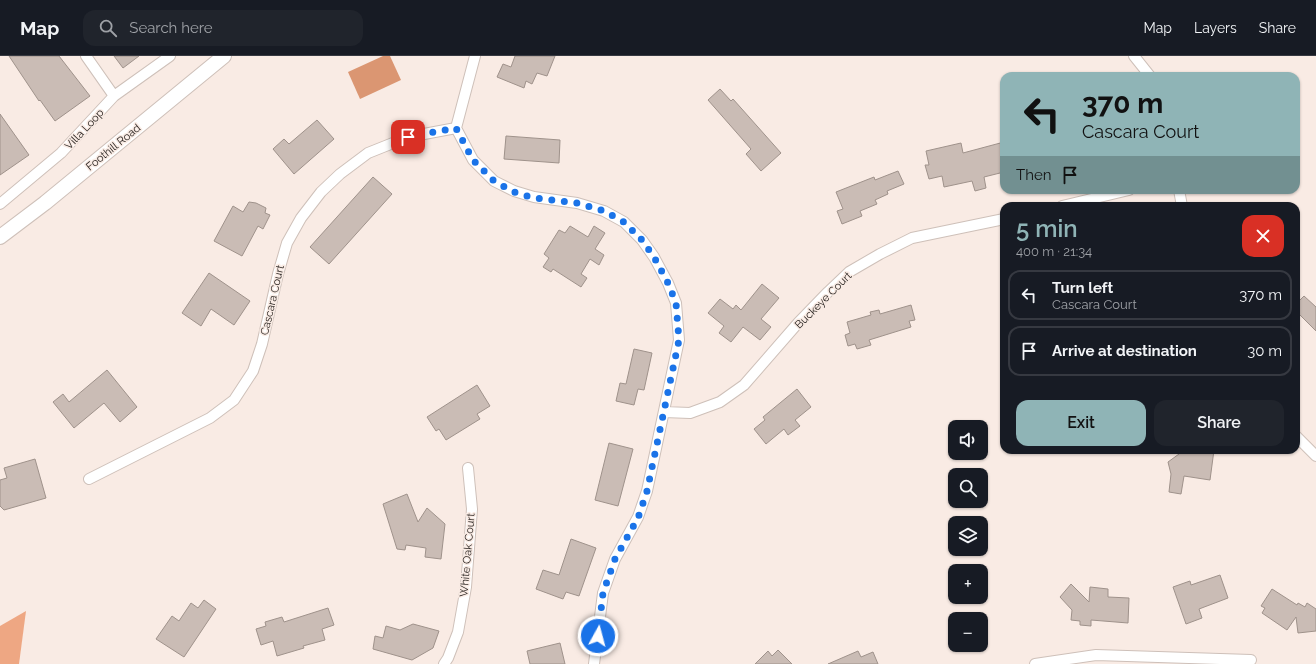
<!DOCTYPE html>
<html lang="en">
<head>
<meta charset="utf-8">
<style>
  :root { --surface:#171b24; --page:#20242c; --text:#f1f3f6; --muted:#9ea1a6; --line:#363941; --accent:#8fb4b6 }
  body { margin:0; font-family:Raleway,sans-serif; background:var(--page); color:var(--text); height:100vh; display:flex; flex-direction:column; font-size:15px; white-space:nowrap }
  * { box-sizing:border-box; margin:0 }
  p { font-size:13px; color:var(--muted) }
  .icon { flex:none; width:22px; height:22px; fill:none; stroke:currentColor; stroke-width:2; stroke-linecap:round; stroke-linejoin:round }
  .map { position:relative; flex:1; overflow:hidden }
  .details { position:absolute; left:1000px; top:146px; width:300px; height:252px; display:flex; flex-direction:column; background:var(--surface); border-radius:12px; box-shadow:0 1px 3px #0004 }
  .details>* { flex:none }
  .hud { position:absolute; left:1000px; top:16px; width:300px; height:122px; border-radius:12px; box-shadow:0 1px 3px #0004; background:#8fb4b6; color:#111; overflow:hidden }
  .controls { position:absolute; left:948px; top:364px; display:grid; gap:8px }
  .controls a { display:grid; place-items:center; width:40px; height:40px; border-radius:8px; background:var(--surface); box-shadow:0 1px 3px #0004; font-size:20px }
  .pin { position:absolute; display:grid; place-items:center; width:34px; height:34px; color:#fff; margin:-17px; border-radius:8px; box-shadow:0 2px 6px #0006 }
  .me { position:absolute; width:44px; margin:-22px; rotate:7deg; stroke-linejoin:round; filter:drop-shadow(0 0 3px #0008) }
  .turn { display:flex; align-items:center; gap:14px; height:84px; padding:0 16px; font-size:18px }
  .turn .icon { width:52px; height:52px; stroke-width:2.5 }
  .turn b { display:block; font-size:28px; line-height:34px }
  .then { display:flex; align-items:center; height:38px; padding:0 16px; background:#0003; gap:8px; font-size:15px }
  .round { display:grid; place-items:center; flex:none; width:42px; height:42px; border-radius:12px; background:var(--page) }
  .head { display:flex; align-items:center; justify-content:space-between; height:68px; padding:0 16px }
  h1 { font-size:24px; font-weight:600; line-height:30px; color:var(--accent) }
  .action { display:flex; gap:8px; margin-top:auto; padding:8px 16px }
  .action a { flex:1; height:46px; border-radius:12px; background:var(--accent); color:#111; font-size:16px; font-weight:600; line-height:46px; text-align:center }
  .action a+a { background:var(--page); color:var(--text) }
  ul { padding:0; list-style:none }
  li { display:flex; align-items:center; gap:12px; height:50px; margin:0 8px 6px; padding:0 8px; border:2px solid var(--line); border-radius:12px }
  li div { flex:1 }
  li b { display:block; font-size:15px }
  li em { font-style:normal }
  header { display:flex; align-items:center; gap:24px; box-sizing:border-box; height:56px; padding:0 20px; background:var(--surface); border-bottom:1px solid var(--line) }
  header strong { font-size:19px }
  nav { display:flex; gap:22px; margin-inline-start:auto; font-size:14px }
  .search { width:280px; height:36px; background:var(--page); display:flex; align-items:center; gap:10px; box-sizing:border-box; padding:0 14px; border-radius:12px; color:var(--muted); font-size:15px }
  .map>svg:first-child { display:block }
  .forest { fill:#eea783 }
  .water { fill:#db9672 }
  .building { fill:#cabcb5; stroke:#9f928b }
  .lines { fill:none; stroke-linecap:round; stroke-linejoin:round }
  .minor-casing { stroke:#cec0b9; stroke-width:12 }
  .secondary-casing { stroke:#cec0b9; stroke-width:16 }
  .minor { stroke:#fff; stroke-width:10 }
  .secondary { stroke:#fff; stroke-width:14 }
  .route { stroke:#1a73e8; stroke-width:7; stroke-dasharray:0 12.6 }
  .labels { text-anchor:middle; stroke-width:3; stroke-linejoin:round; paint-order:stroke }
  .street-label { font-size:11px; fill:#231e1b; stroke:#f9ebe4 }
</style>
</head>
<body>
<header>
<strong>Map</strong>
<div class="search"><svg class="icon" aria-label="search" viewBox="0 0 24 24"><circle cx="10" cy="10" r="6"/><path d="M15 15l6 6"/></svg>Search here</div>
<nav><a>Map</a><a>Layers</a><a>Share</a></nav>
</header>
<div class="map">
<svg width="1316" height="608" viewBox="0 0 1316 608">
  <rect width="100%" height="100%" fill="#f9ebe4"/>
  <path class="forest" d="M26 555 19 608H0V570Z"/>
  <path class="water" d="M383 0H390L401 24 360 43 348 16Z"/>
  <path class="building" d="M9 0H59L90 40 55 65 40 44 39 45Z
    M114 0H139L123 12Z
    M515 0H555L547 20 537 17 532 28 526 25 524 32 497 21 503 8 511 11Z
    M720 33 731 45 733 43 781 97 761 115 746 98 751 93 708 44Z
    M0 58 29 99 0 119Z
    M317 64 334 83 294 118 273 93 284 83 289 88Z
    M506 80 560 84 559 107 504 103Z
    M1004 86V116L984 121 986 132 975 135 972 125 944 131 942 120 929 123 925 109H929L926 95 961 87 963 97Z
    M898 115 904 128 887 135 888 138 875 144 877 148 860 155 862 160 842 168 837 155 843 153 836 136 874 121 875 124Z
    M373 121 392 138 329 208 310 191Z
    M249 146 256 147 266 152 265 157 270 159 263 173 258 170 242 200 214 185 233 150 243 156Z
    M570 170 588 181 594 170 605 177 595 193 604 199 599 209 590 203 581 218 587 222 581 231 553 213 551 216 543 211 549 202 544 198 559 174 565 177Z
    M209 217 250 245 234 269 211 253 201 270 182 257Z
    M762 228 779 242 761 263 771 271 760 284 743 271 731 286 719 277 724 270 708 257 720 243 733 253 736 249 741 254Z
    M1304 240 1316 251V275L1296 255V248Z
    M911 249 915 264 909 265 911 271 869 284 871 289 857 293 855 288 848 290 845 279 850 277 847 266 871 259 870 256 879 254 880 258Z
    M634 293 652 297 644 334 638 333 634 349 616 345 620 327 626 328Z
    M107 314 137 351 120 366 104 347 74 372 53 346 63 338 69 346Z
    M477 329 490 350 477 358 480 363 446 384 439 373 436 375 427 361Z
    M797 333 811 351 795 364 800 370 788 379 784 373 766 388 754 373 765 364 763 361Z
    M609 387 633 393 618 450 595 444Z
    M1180 394H1214L1210 424 1184 420 1181 438 1169 436 1171 418 1168 406 1179 398Z
    M35 403 46 442 4 454 0 450V424L7 422 4 412Z
    M407 438 418 466 427 452 445 468 441 503 425 501 426 492 406 489 405 494 397 493 383 448Z
    M571 483 596 492 579 540 566 536 563 543 536 533 543 514 559 519Z
    M1220 519 1228 542 1199 553 1202 562 1186 568 1173 531 1190 525 1191 529Z
    M1071 528 1089 546 1090 531 1108 533V541L1129 542 1128 567 1091 564V570L1080 569V565L1071 564 1072 554 1060 541Z
    M1272 533 1297 549 1298 547 1305 551 1307 547 1316 553V575L1298 577 1296 561 1287 574 1262 557 1265 552 1261 550Z
    M204 544 216 553 184 601 156 583 172 560 179 565 191 547 198 552Z
    M328 552 334 569 322 573 325 584 303 590 304 592 277 600 273 585 261 589 256 573 266 570 265 566 282 561 284 566Z
    M413 568 439 575 433 592 412 604 373 593 375 580 383 582 386 570 400 574Z
    M560 587 565 608H530L527 595Z
    M778 594 792 608H755L768 595 772 600Z
    M858 595 861 601 873 596 878 608H828Z"/>
  <g class="lines">
    <g class="minor-casing">
      <path id="minor" d="M86 0 114 40
        M475 0 456 72 473 104 494 125 514 135 534 141 577 147 604 155 624 166 642 184 654 201 668 227 676 247 679 284 647 435 638 461 615 503 603 537 594 608
        M1134 0 1150 20
        M1179 134 1182 150
        M0 148 61 97 114 40 170 0
        M1062 150 1129 134
        M664 356 690 357 720 346 744 329 798 267 828 236 849 216 880 198 912 182 1004 163
        M1296 380 1316 400
        M89 423 210 362 234 344 253 315 262 288 278 218 287 187 301 162 321 136 340 118 368 97 408 81 456 72
        M444 608 448 602 458 576 466 531 472 453 468 412
        M1035 608 1096 599 1251 604"/>
    </g>
    <g class="secondary-casing">
      <path id="secondary" d="M0 181 45 147 224 0"/>
    </g>
    <use href="#minor" class="minor"/>
    <use href="#secondary" class="secondary"/>
  </g>
  <g class="lines">
    <path class="route" d="M408 81 456 72 473 104 494 125 514 136 534 142 577 147 604 155 624 166 642 184 654 201 668 227 676 247 679 284 647 435 638 462 615 503 603 537 598 580"/>
  </g>
  <g class="labels">
    <g class="street-label">
      <text transform="translate(84 73) rotate(-47)" y="4">Villa Loop</text>
      <text transform="translate(113 91) rotate(-39)" y="4">Foothill Road</text>
      <text transform="translate(272 244) rotate(-77)" y="4">Cascara Court</text>
      <text transform="translate(823 244) rotate(-45)" y="4">Buckeye Court</text>
      <text transform="translate(467 499) rotate(-85)" y="4">White Oak Court</text>
    </g>
  </g>
</svg>
<div class="controls">
<a><svg class="icon" aria-label="sound" viewBox="0 0 24 24"><path d="M4 9h4l5-4v14l-5-4H4zM17 9q2 3 0 6"/></svg></a>
<a><svg class="icon" aria-label="search" viewBox="0 0 24 24"><circle cx="10" cy="10" r="6"/><path d="M15 15l6 6"/></svg></a>
<a><svg class="icon" aria-label="layers" viewBox="0 0 24 24"><path d="M12 4l9 5-9 5-9-5zM3 14l9 5 9-5"/></svg></a>
<a>+</a>
<a>−</a>
</div>
<div class="pin" style="left:408px;top:81px;background:#d93025"><svg class="icon" aria-label="arrive" viewBox="0 0 24 24"><path d="M6 21V4h12l-3 4 3 4H6"/></svg></div>
<svg class="me" style="left:598px;top:580px" viewBox="-20 -20 40 40"><circle r="17" fill="#1a73e8" stroke="#fff" stroke-width="3"/><path d="M0-11L8 9 0 5-8 9z" fill="#fff"/></svg>
<div class="hud">
<div class="turn"><svg class="icon" aria-label="left" viewBox="0 0 24 24"><path d="M17 20v-9H6M10 6l-5 5 5 5"/></svg><div><b>370 m</b>Cascara Court</div></div>
<div class="then">Then<svg class="icon" aria-label="arrive" viewBox="0 0 24 24"><path d="M6 21V4h12l-3 4 3 4H6"/></svg></div>
</div>
<section class="details">
<div class="head"><div><h1>5 min</h1><p>400 m · 21:34</p></div><a class="round" style="background:#d93025;color:#fff"><svg class="icon" aria-label="close" viewBox="0 0 24 24"><path d="M6 6l12 12M18 6L6 18"/></svg></a></div>
<ul>
<li><svg class="icon" aria-label="left" viewBox="0 0 24 24"><path d="M17 20v-9H6M10 6l-5 5 5 5"/></svg><div><b>Turn left</b><p>Cascara Court</p></div><em>370 m</em></li>
<li><svg class="icon" aria-label="arrive" viewBox="0 0 24 24"><path d="M6 21V4h12l-3 4 3 4H6"/></svg><div><b>Arrive at destination</b></div><em>30 m</em></li>
</ul>
<div class="action"><a>Exit</a><a>Share</a></div>
</section>
</div>
</body>
</html>
